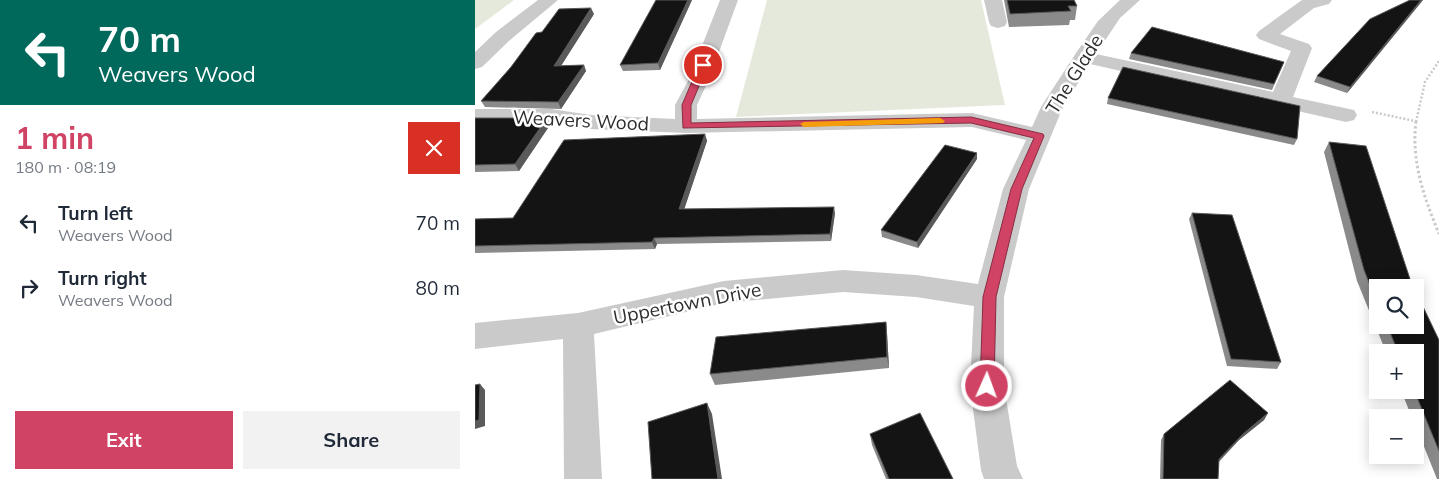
<!DOCTYPE html>
<html lang="en">
<head>
<meta charset="utf-8">
<style>
  :root { --surface:#fff; --page:#f2f2f3; --text:#1f2937; --muted:#747a83; --accent:#d04364 }
  body { margin:0; font-family:Mulish,sans-serif; background:var(--page); color:var(--text); height:100vh; display:flex; flex-direction:column; font-size:19px; white-space:nowrap }
  * { box-sizing:border-box; margin:0 }
  p { font-size:16px; color:var(--muted) }
  .icon { flex:none; width:28px; height:28px; fill:none; stroke:currentColor; stroke-width:2; stroke-linecap:round; stroke-linejoin:round }
  .map { position:relative; flex:1; overflow:hidden }
  .drawer { display:flex; flex-direction:column; background:var(--surface); width:475px }
  .drawer>* { flex:none }
  .top-card { background:#00695c; color:#fff; overflow:hidden }
  .fabs { position:absolute; left:894px; top:279px; display:grid; gap:10px }
  .fabs a { display:grid; place-items:center; width:55px; height:55px; border-radius:0px; background:var(--surface); box-shadow:0 2px 12px #0003; font-size:25px }
  .pin { position:absolute; display:grid; place-items:center; width:42px; height:42px; color:#fff; margin:-21px; border:2px solid #fff; border-radius:50%; box-shadow:0 1px 5px #0007 }
  .me { position:absolute; width:55px; margin:-28px; rotate:2deg; stroke-linejoin:round; filter:drop-shadow(0 0 4px #0008) }
  .turn { display:flex; align-items:center; gap:18px; height:105px; padding:0 15px; font-size:22px }
  .turn .icon { width:65px; height:65px; stroke-width:2.5 }
  .turn b { display:block; font-size:35px; line-height:42px }
  .round { display:grid; place-items:center; flex:none; width:52px; height:52px; border-radius:0px; background:var(--page) }
  .overview { display:flex; align-items:center; justify-content:space-between; height:85px; padding:0 15px }
  h1 { font-size:30px; font-weight:700; line-height:38px; color:var(--accent) }
  .cta { display:flex; gap:10px; margin-top:auto; padding:10px 15px }
  .cta a { flex:1; height:58px; border-radius:0px; background:var(--accent); color:#fff; font-size:20px; font-weight:700; line-height:58px; text-align:center }
  .cta a+a { background:var(--page); color:var(--text) }
  ul { padding:0; list-style:none }
  li { display:flex; align-items:center; gap:15px; height:65px; padding:0 15px }
  li div { flex:1 }
  li b { display:block; font-size:19px }
  li em { font-style:normal }
  main { display:flex; flex:1; min-height:0 }
  .map>svg:first-child { display:block }
  .green { fill:#e5e9dc }
  .lines { fill:none; stroke-linecap:round; stroke-linejoin:round }
  .path-far1 { stroke:#cacaca; stroke-width:2.5; stroke-dasharray:2 2; stroke-linecap:butt }
  .path { stroke:#cacaca; stroke-width:3; stroke-dasharray:2.5 2.5; stroke-linecap:butt }
  .minor { fill:#cacaca; fill-rule:evenodd }
  .wall { fill:#8a8a8a }
  .shaded-wall { fill:#5a5a5a }
  .building { fill:#141414; stroke:#5a5a5a }
  .route { fill:#d04364; stroke:#872c41 }
  .slow { fill:#f59e0b }
  .labels { text-anchor:middle; stroke-width:5; stroke-linejoin:round; paint-order:stroke }
  .street-label { font-size:19px; fill:#2d2d2d; stroke:#fff }
</style>
</head>
<body>
<main>
<section class="drawer">
<div class="top-card">
<div class="turn"><svg class="icon" aria-label="left" viewBox="0 0 24 24"><path d="M17 20v-9H6M10 6l-5 5 5 5"/></svg><div><b>70 m</b>Weavers Wood</div></div>
</div>
<div class="overview"><div><h1>1 min</h1><p>180 m · 08:19</p></div><a class="round" style="background:#d93025;color:#fff"><svg class="icon" aria-label="close" viewBox="0 0 24 24"><path d="M6 6l12 12M18 6L6 18"/></svg></a></div>
<ul>
<li><svg class="icon" aria-label="left" viewBox="0 0 24 24"><path d="M17 20v-9H6M10 6l-5 5 5 5"/></svg><div><b>Turn left</b><p>Weavers Wood</p></div><em>70 m</em></li>
<li><svg class="icon" aria-label="right" viewBox="0 0 24 24"><path d="M7 20v-9h11M14 6l5 5-5 5"/></svg><div><b>Turn right</b><p>Weavers Wood</p></div><em>80 m</em></li>
</ul>
<div class="cta"><a>Exit</a><a>Share</a></div>
</section>
<div class="map">
<svg width="964" height="479" viewBox="0 0 964 479">
  <rect width="100%" height="100%" fill="#fff"/>
  <path class="green" d="M0 0H39L0 29Z
    M292 0H506L530 105 261 117Z"/>
  <g class="lines">
    <path class="path-far1" d="M897 112 940 121
      M941 122 950 82 964 61"/>
    <path class="path" d="M941 121C936 162 949 197 964 234"/>
    <path class="minor" d="M63 0H83L35 40 7 67 0 69V52L21 32Z
      M245 0H263L234 79 222 105V119L497 113 557 127 566 107 601 53 623 21 645 0H665L645 18 621 54 798 92 816 51 784 39 781 35 784 31 827 0H857L854 4 839 8 805 34 834 44 837 48 818 97 879 110 882 115 879 120 871 122 615 64 588 107 554 189 529 297V386L542 466 548 479H509L506 470 495 386 499 306 441 297 368 292 249 303 119 334 127 479H89L88 339 0 349V323L103 313 249 281 368 270 441 275 503 284 528 189 551 140 497 127 211 133 116 129 76 123H0V109H76L116 115 200 119V105L214 79Z
      M509 0H527L532 22 530 26 523 28 516 26 514 22Z"/>
  </g>
  <path class="wall" d="M217 0 185 70 148 71 145 65Z
    M529 0H599L602 6 600 20H595L594 25 534 27Z
    M935 0H948L872 93 839 82 842 76Z
    M119 14 86 66 109 65 111 71 86 109 10 107 6 101Z
    M656 53 809 62 797 90 654 59Z
    M633 98 822 139 819 145 632 104Z
    M0 118 75 125 44 171 0 172Z
    M230 134 232 141 209 209 360 213 356 241 182 244 180 249 0 253V219L38 218Z
    M854 142 902 288V325H940L964 340V479H962L940 424V418H937L926 390H940V352H911L882 281 849 152Z
    M502 159 443 248 407 237 406 230Z
    M717 213 806 362 802 369 752 366 714 219Z
    M411 322 412 333 414 368 240 385 235 374Z
    M793 413 789 420 764 440 744 462 743 479H685L686 440 689 434Z
    M395 434 478 479H411L397 445Z"/>
  <path class="shaded-wall" d="M213 0H217L185 70 183 63Z
    M946 0H948L872 93 875 87Z
    M116 8 119 14 82 72 79 66Z
    M109 65 111 71 86 109 83 102Z
    M72 118 75 125 44 171 40 164Z
    M230 134 232 141 207 216 204 209Z
    M502 153V159L443 248 442 242Z
    M359 207 360 213 356 241 355 234Z
    M179 238 182 244 180 249 177 242Z
    M411 322 412 333 414 368 412 357Z
    M5 384 10 390V426L0 429V421Z
    M232 403 237 414 247 479H243Z
    M793 413 789 420 764 440 740 465 744 459 768 434Z"/>
  <path class="building" d="M181 0H213L183 63 145 65Z
    M532 0H599L602 6H593L596 11 535 14Z
    M935 0H946L875 87 842 76 895 19Z
    M116 8 79 66 109 65 83 102 6 101 36 67 61 33 67 32 84 9Z
    M677 27 809 62 799 84 656 53Z
    M648 67 825 106 822 139 633 98Z
    M0 118H72L40 164 0 165Z
    M230 134 204 209 359 207 355 234 179 238 177 242 0 246V219L38 218 89 140Z
    M854 142 891 146 936 282 939 288H902V303L889 270Z
    M470 145 502 153 442 242 406 230Z
    M717 213 757 215 806 362 756 359Z
    M940 290 964 340V451L939 390H940V352H923L912 325H940Z
    M411 322 412 357 235 374 241 337Z
    M755 380 793 413 768 434 744 459 743 479H688L689 434Z
    M5 384 4 420 0 421V385Z
    M232 403 243 479H177L173 422Z
    M445 413 478 479H414L395 434Z"/>
  <path class="route" d="M228 62 233 65 216 105V123L496 117 568 134 569 136 547 189 521 297 519 386 517 391 512 392 507 391 505 386 508 297 536 189 559 138 496 123 208 128 207 105 224 65Z"/>
  <path class="slow" d="M465 118 470 121 468 123 329 127 325 124 329 122Z"/>
  <g class="labels">
    <g class="street-label">
      <text transform="translate(599 74) rotate(-58)" y="7">The Glade</text>
      <text transform="translate(106 120) rotate(3)" y="7">Weavers Wood</text>
      <text transform="translate(212 303) rotate(-11)" y="7">Uppertown Drive</text>
    </g>
  </g>
</svg>
<div class="fabs">
<a><svg class="icon" aria-label="search" viewBox="0 0 24 24"><circle cx="10" cy="10" r="6"/><path d="M15 15l6 6"/></svg></a>
<a>+</a>
<a>−</a>
</div>
<div class="pin" style="left:228px;top:65px;background:#d93025"><svg class="icon" aria-label="arrive" viewBox="0 0 24 24"><path d="M6 21V4h12l-3 4 3 4H6"/></svg></div>
<svg class="me" style="left:512px;top:386px" viewBox="-20 -20 40 40"><circle r="17" fill="#d04364" stroke="#fff" stroke-width="3"/><path d="M0-11L8 9 0 5-8 9z" fill="#fff"/></svg>
</div>
</main>
</body>
</html>
